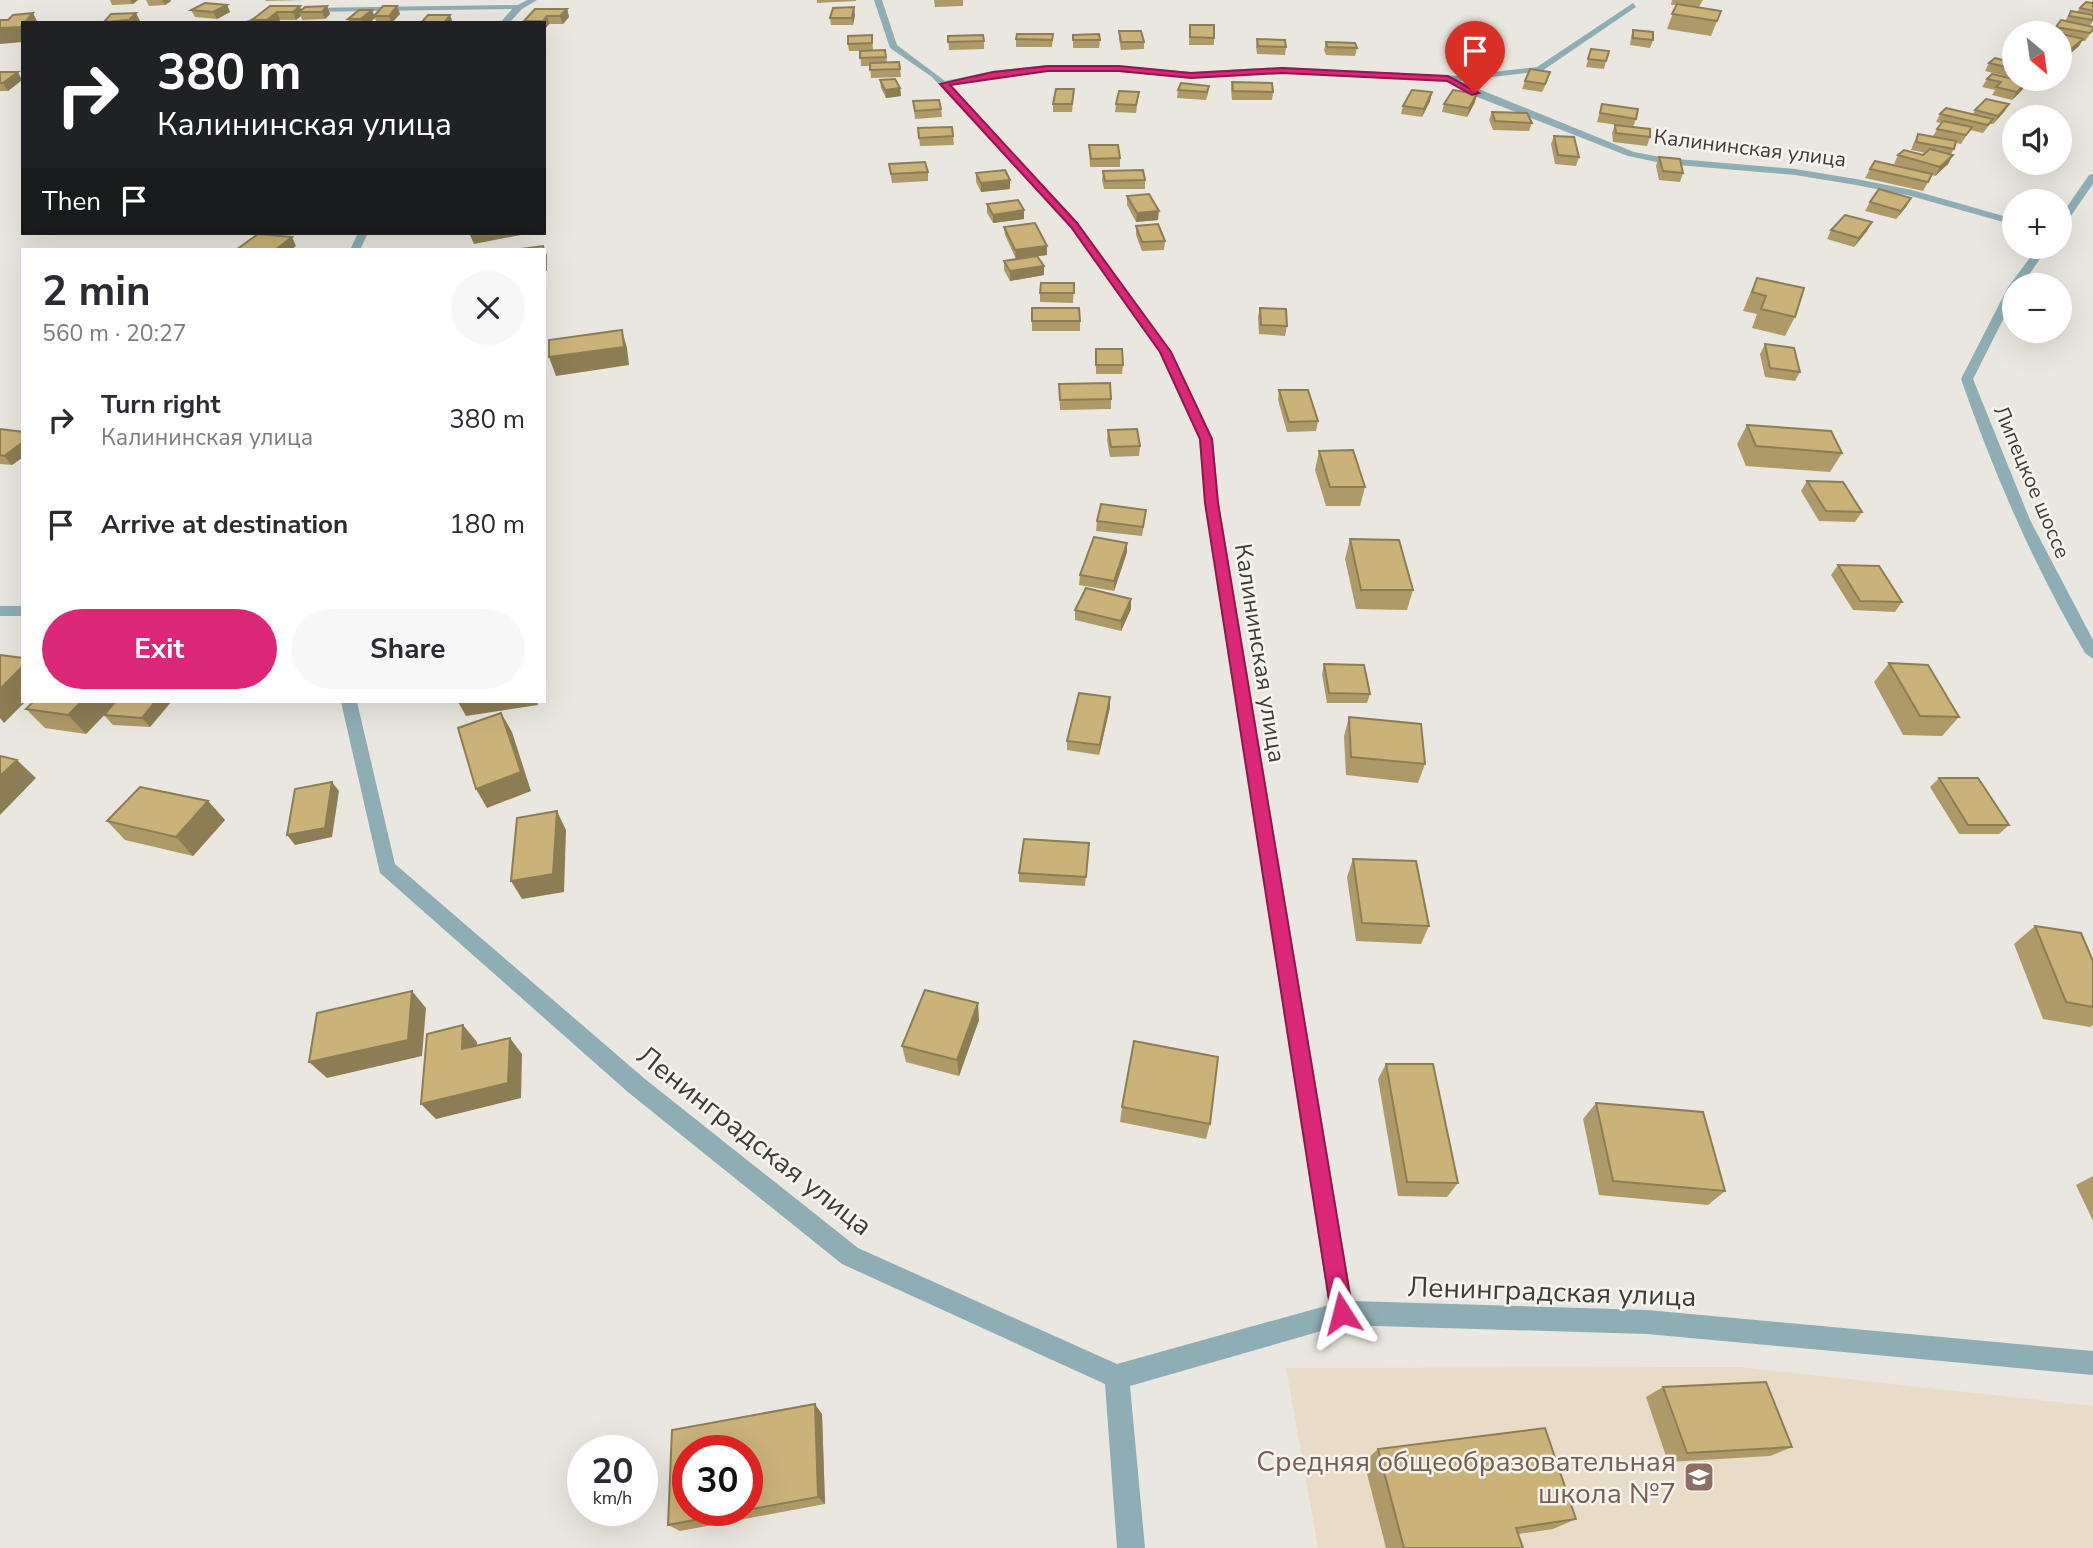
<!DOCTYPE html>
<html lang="en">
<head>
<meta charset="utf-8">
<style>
  :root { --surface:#fff; --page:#f7f7f7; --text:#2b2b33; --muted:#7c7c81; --accent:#db2777 }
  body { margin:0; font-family:"Nunito Sans",sans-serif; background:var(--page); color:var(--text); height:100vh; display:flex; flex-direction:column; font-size:26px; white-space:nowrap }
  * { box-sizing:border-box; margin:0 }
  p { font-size:23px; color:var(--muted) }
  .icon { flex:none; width:38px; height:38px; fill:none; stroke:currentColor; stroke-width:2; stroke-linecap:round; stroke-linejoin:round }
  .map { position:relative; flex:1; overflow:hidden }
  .sheet { position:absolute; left:21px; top:248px; width:525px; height:455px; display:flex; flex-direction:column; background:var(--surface); border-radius:0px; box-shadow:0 7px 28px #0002 }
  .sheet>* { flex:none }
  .hud { position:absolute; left:21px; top:21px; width:525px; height:214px; border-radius:0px; box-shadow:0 7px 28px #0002; background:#202124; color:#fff; overflow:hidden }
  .needle { width:46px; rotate:151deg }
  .fabs { position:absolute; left:2002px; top:21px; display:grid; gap:14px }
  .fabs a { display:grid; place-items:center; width:70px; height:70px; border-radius:50%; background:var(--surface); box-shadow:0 7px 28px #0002; font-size:35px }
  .speed { position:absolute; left:567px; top:1435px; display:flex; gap:14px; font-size:35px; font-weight:700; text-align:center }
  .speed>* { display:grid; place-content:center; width:91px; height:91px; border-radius:50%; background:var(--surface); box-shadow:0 7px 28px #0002; line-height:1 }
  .speed small { font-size:18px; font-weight:400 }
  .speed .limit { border:10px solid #d22; background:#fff; color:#111 }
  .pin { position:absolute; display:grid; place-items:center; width:60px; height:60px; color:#fff; margin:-72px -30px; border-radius:50% 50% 50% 0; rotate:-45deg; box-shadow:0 0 7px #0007 }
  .pin .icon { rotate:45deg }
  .me { position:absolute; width:77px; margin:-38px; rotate:351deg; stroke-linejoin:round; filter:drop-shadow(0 0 5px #0008) }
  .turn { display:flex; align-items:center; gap:24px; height:147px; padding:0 21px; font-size:32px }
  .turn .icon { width:91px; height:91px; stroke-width:2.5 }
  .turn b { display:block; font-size:49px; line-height:60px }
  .then { display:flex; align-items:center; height:66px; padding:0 21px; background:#0003; gap:14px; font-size:26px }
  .round { display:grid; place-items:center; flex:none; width:74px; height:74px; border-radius:37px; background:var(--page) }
  .overview { display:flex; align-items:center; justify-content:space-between; height:119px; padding:0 21px }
  h1 { font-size:42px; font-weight:700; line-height:52px }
  .cta { display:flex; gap:14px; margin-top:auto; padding:14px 21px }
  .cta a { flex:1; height:80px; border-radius:42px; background:var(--accent); color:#fff; font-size:28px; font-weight:700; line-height:80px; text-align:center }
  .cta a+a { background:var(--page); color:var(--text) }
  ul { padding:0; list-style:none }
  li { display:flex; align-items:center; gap:21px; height:105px; padding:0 21px }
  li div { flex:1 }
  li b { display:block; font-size:26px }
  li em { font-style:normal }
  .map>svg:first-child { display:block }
  .education { fill:#e8dcc8 }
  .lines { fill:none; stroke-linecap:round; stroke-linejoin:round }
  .minor { fill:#8eadb5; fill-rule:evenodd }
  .wall { fill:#ae9968 }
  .shaded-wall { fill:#8d7d55 }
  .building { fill:#cab279; stroke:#8d7d55; stroke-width:2 }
  .route { fill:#db2777; stroke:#8e194d; stroke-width:2 }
  .labels { text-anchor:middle; stroke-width:5; stroke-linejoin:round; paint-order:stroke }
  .far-street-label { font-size:21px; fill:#3e3c3a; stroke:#f7f4ee }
  .street-label { font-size:24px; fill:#3e3c3a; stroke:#f7f4ee }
  .near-street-label { font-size:28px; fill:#3e3c3a; stroke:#f7f4ee }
  .near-education-label { font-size:28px; fill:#785e54; stroke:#f7f4ee; text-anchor:end }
</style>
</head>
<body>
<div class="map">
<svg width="2093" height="1548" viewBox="0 0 2093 1548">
  <rect width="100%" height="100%" fill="#eae7e0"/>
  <path class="education" d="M1739 1367 2093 1406V1548H1318L1286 1368Z"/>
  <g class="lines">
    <path class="minor" d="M527 0H537L522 9 509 23H500L512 9 305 12 301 10 305 8 518 5Z
      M874 0H882L897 45 945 81 993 71 1048 65 1119 66 1191 72 1282 67 1458 76 1537 67 1633 3 1636 7 1542 71 1459 81 1634 152 1666 158 1795 169 1856 179 1912 190 2014 219V225L1907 195 1856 185 1795 175 1666 164 1628 156 1472 95 1445 81 1282 73 1191 78 1119 72 1048 71 993 77 950 85 1078 223 1171 352 1213 439 1219 503 1352 1301 1647 1310 2093 1351V1375L1647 1334 1342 1325 1130 1386 1145 1548H1117L1105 1384 842 1264 629 1093 380 873 341 702H357L395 864 645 1079 858 1248 1117 1364 1329 1305 1205 503 1199 439 1159 352 1070 227 932 77 890 48Z
      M274 9 281 11 253 23H241Z
      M2093 174V184L2064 226 2060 227V217L2089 175Z
      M358 233H368L360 250H350Z
      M2038 247H2048L2022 285H2014V298L1973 379 2030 520 2093 640V659L2085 653C2034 566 1994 474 1961 379L2008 287Z
      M0 606H23V616H0Z"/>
  </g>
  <path class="wall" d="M110 0H138L133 4 112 5Z
    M146 0H170L171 1 165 5 149 6Z
    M265 0H305L266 1Z
    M817 0H856V1L817 3Z
    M934 0H963V6L935 7Z
    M1672 0H1703L1699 7 1721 11 1711 36 1667 29 1676 5H1671Z
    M2093 0V21L2090 26 2093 30 2085 41H2082L2079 46 2065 58 2060 57V33H2052L2056 27 2065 21 2071 11 2077 12 2080 8 2091 3Z
    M227 5 230 12 217 19 195 17 191 10Z
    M270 6 301 10 327 6 330 14 325 19 302 20 301 16 296 20H280L277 23H253L252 20Z
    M397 6 400 14 392 23H377L374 16Z
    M567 9 569 17 563 24H549L544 29V23H524V21Z
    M372 10 375 18 369 23H349L348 19Z
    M111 14 140 21 138 23H104V22Z
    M855 15 853 25H831L830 18Z
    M1190 25 1214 38V45H1189Z
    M1633 30 1653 40 1650 48 1630 45 1631 37Z
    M1119 31 1144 42V49L1121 50 1119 39Z
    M1053 34 1052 47H1016V39Z
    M872 35 873 50H885L887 62H899L901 77 871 78 870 66H861L860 51H849L848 44Z
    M1073 35 1100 40 1099 48H1073Z
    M948 36 984 41V49L949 50Z
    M1257 39 1286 47 1285 55 1257 54 1256 47Z
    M1326 42 1357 48 1355 56 1326 55 1324 50Z
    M1591 49 1606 61 1604 69 1586 67Z
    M2013 58H2014V78L1985 71 1989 63 2011 62Z
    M0 72 22 80 8 91H0Z
    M1987 79 2027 82 2022 90 2012 100 1992 95 1995 90 1982 87Z
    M880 80 900 88 901 96 886 98 881 88Z
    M1548 80 1542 92 1522 89 1525 81Z
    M1232 82 1273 92 1272 100H1232L1231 90Z
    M1209 86 1208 94 1206 100 1177 98 1178 90Z
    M1074 89 1072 112H1053V104Z
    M1139 92 1136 113 1115 112 1116 104Z
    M1432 92 1430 101 1422 117 1401 114 1403 106Z
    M913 101 941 109 942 117 915 119Z
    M1475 102 1467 117 1442 112 1444 104Z
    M1602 104 1636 119 1633 127 1650 137 1647 146 1613 142 1612 133 1615 125 1624 126 1597 122Z
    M1975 110 2004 112 1993 124H1990L1983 133 1970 130 1961 144 1956 143 1954 149 1951 154 1953 155 1948 164 1935 176 1932 175 1923 191 1865 178 1870 169 1925 173 1894 164 1898 155H1923L1926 153 1911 150 1914 142 1918 134 1933 136 1941 123 1936 122 1940 114H1973Z
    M1492 112 1532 123 1529 131 1493 130 1489 120Z
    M952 127 954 145 920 146 918 128Z
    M1554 136 1579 157 1576 166 1555 164 1551 144Z
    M1089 145 1120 158V167H1090Z
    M1659 157 1683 173 1680 182 1659 180 1656 166Z
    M889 164 928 172V181L892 183Z
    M1103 171 1145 180V189H1104L1102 180Z
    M976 173 1010 180V189L981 192 976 182Z
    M1127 196 1158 220 1136 222 1127 205Z
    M1911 198 1906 207 1896 219 1865 211 1870 202Z
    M987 204 1024 219 993 223 987 213Z
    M1136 226 1165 241 1164 250 1142 251 1136 235Z
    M1004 227 1047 255 1037 256 1044 266V275L1010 281 1004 270V261L1016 259 1005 235Z
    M1831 230 1867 231 1854 247 1827 239Z
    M1757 278 1795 317 1785 336 1752 328 1757 314 1743 311 1749 296Z
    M1074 283 1073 303 1040 302V293Z
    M1032 308 1080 321V331H1032Z
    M1260 308 1287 326 1285 336 1259 334 1258 317Z
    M1765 344 1800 372 1795 381 1765 377 1760 354Z
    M1096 349 1123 365 1122 374H1096Z
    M1059 384 1111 399V409L1060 410Z
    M1279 390 1318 421 1316 431 1287 432 1278 400Z
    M1747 425 1842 453 1830 472 1746 466 1737 444Z
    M0 429 23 432V457L12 465 0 464Z
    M1108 430 1140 446 1139 456 1110 457 1107 440Z
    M1319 451 1365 487 1360 506H1326L1315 470Z
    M1807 481 1862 512 1855 522 1819 521 1801 491Z
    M1145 519 1142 536 1096 531 1097 521Z
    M1350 539 1413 590 1407 610 1356 609 1345 559Z
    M1127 543V552L1114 591 1079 585 1080 575Z
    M1838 565 1902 602 1895 612 1853 610 1831 575Z
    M1131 609 1121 631 1075 620V610Z
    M1889 663 1959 717 1942 736 1903 735 1874 682Z
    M1324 664 1370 694 1367 703H1327L1322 674Z
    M33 702H171L150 727 113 725 104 715 86 734 45 728 26 709Z
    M1110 707 1099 755 1067 750V741Z
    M1349 717 1425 764 1418 783 1346 775 1344 736Z
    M1939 778 2009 825 1999 834H1959L1930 787Z
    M208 801 225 820 193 856 125 840 107 821Z
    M1089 843 1085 886 1019 882V873Z
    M1353 859 1429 926 1421 944 1356 941 1347 877Z
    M2035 926 2093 961V1025L2090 1027 2043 1019 2014 944Z
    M979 1020 959 1076 906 1062 902 1046Z
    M1386 1064 1458 1183 1447 1197 1398 1196 1378 1079Z
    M1596 1103 1725 1191 1708 1205 1599 1195 1583 1119Z
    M1122 1107 1210 1124 1206 1139 1120 1122Z
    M2093 1176V1221L2076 1185Z
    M1663 1387 1792 1447 1770 1456 1668 1462 1646 1397Z
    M822 1414 825 1504 680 1531 668 1525Z
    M1378 1449 1576 1519 1553 1529 1518 1534 1523 1548H1386L1364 1462Z"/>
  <path class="shaded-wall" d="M130 0H138L133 4Z
    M162 0H170L171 1 165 5Z
    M227 5 230 12 217 19 213 12Z
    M300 6 302 12H299L301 16 296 20 293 12Z
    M327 6 330 14 325 19 322 12Z
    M397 6 400 14 391 23 389 16Z
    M854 7 855 15 853 25 852 18Z
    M567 9 569 17 563 24 560 16Z
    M372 10 375 18 369 23H362L361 19Z
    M277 12 280 20 277 23H268L267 20Z
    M33 13 38 23H24Z
    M136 13 140 21 138 23H130L129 20Z
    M450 15 453 23H444Z
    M547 16 549 24 545 29 544 23 543 21Z
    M23 25V42L0 44V28Z
    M2083 39 2079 46 2065 58 2070 50Z
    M18 72 22 80 8 91 3 83Z
    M2027 82 2022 90 2012 100 2017 92Z
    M900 88 901 96 886 98 885 90Z
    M1432 92 1430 101 1422 117 1424 109Z
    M1477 94 1475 102 1467 117 1469 108Z
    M2009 104 2004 112 1993 124 1998 116Z
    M1953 155 1948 164 1935 176 1940 167Z
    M1010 180V189L981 192V183Z
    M1911 198 1906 207 1896 219 1901 211Z
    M1024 210V219L993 223V215Z
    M1159 211 1158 220 1136 222 1137 213Z
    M1872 222 1867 231 1854 247 1859 238Z
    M481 233H531L474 244 470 235Z
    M292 237 296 246 291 250H275Z
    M543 246 547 255V271H544Z
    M1047 246V255L1016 259 1015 250Z
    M1044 266V275L1010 281V271Z
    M622 330 627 348 629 365 556 376 549 357Z
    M23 442V457L12 465 4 456Z
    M1127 543V552L1114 591V581Z
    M1131 599V609L1121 631V621Z
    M23 666V702H25L4 723 0 718V689Z
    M1110 697V707L1099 755 1100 745Z
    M81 702H117L86 734 68 715Z
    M155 702H171L150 727 142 718Z
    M458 702H538V705L466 716Z
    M501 713 512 732 531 791 487 808 476 789Z
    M17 760 36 778 0 815V776Z
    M332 782 339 791 332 837 295 845 287 835Z
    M208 801 225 820 193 856 176 837Z
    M557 811 566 830 564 892 522 899 511 881Z
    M412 991 426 1008 422 1056 327 1078 309 1062Z
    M978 1003 979 1020 959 1076 957 1060Z
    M463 1025 477 1042 476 1065 462 1049Z
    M510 1038 522 1054 521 1098 436 1119 421 1104Z
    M815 1404 822 1414 825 1504 818 1497Z"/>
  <path class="building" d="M2086 2 2093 3V11L2080 8Z
    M205 3 227 5 213 12 191 10Z
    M1677 4 1721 11 1717 21 1672 14Z
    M270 6H300L293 12H277L267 20H252Z
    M327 6 322 12H299L305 7Z
    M383 6H397L389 16H374Z
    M854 7 852 18H830L833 8Z
    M535 9H567L560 16H547L543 21H524Z
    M359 10H372L361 19H348Z
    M2071 11 2093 15V20L2069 16Z
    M33 13 24 23H23L21 27 0 28V20H8L13 15Z
    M136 13 129 20 104 22 111 14Z
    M428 15H450L444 23H421Z
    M2061 20 2093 27V29L2090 33 2056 27Z
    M1190 25H1214V38L1190 37Z
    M1633 30 1653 32V40L1633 38Z
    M1119 31H1141L1144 42H1121Z
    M1017 34H1053L1052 40 1016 39Z
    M1099 34 1100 40H1073V35Z
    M2062 34 2083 39 2070 50 2060 48V35Z
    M872 35V43L848 44V36Z
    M983 35 984 41 948 42V36Z
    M1257 39 1285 40 1286 47 1258 46Z
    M1326 42 1355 43 1357 48 1327 47Z
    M1591 49 1609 51 1606 61 1588 59Z
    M885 50 886 57 860 58V51Z
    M1995 58 2014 63V69L1989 63Z
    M899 62 900 69 870 70V63Z
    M1530 69 1550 72 1545 84 1525 81Z
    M0 72H18L3 83H0Z
    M1992 74 2027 82 2017 92 1996 87 2001 82 1987 79Z
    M895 79 900 88 885 90 880 80Z
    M1232 82 1272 83 1273 92 1233 91Z
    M1181 83 1209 86 1207 92 1178 90Z
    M1056 89H1074L1072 104H1053Z
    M1412 90 1432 92 1424 109 1403 106Z
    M1453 90 1477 94 1469 108 1444 104Z
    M1119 91 1139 92 1136 105 1116 104Z
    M1986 99 2009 104 1998 116 1975 110Z
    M939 100 941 109 915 111 913 101Z
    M1602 104 1638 109 1636 119 1600 113Z
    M1946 108 1993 119 1988 125 1940 114Z
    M1492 112 1527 113 1532 123 1495 121Z
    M1943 121 1972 127 1966 135 1937 129Z
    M1615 125 1650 129V137L1616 133Z
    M952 127 953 136 919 138 918 128Z
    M1918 134 1956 141 1954 149 1916 142Z
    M1554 136 1574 137 1579 157 1558 155Z
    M1089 145H1118L1120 158 1091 159Z
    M1930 149 1953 155 1940 167 1898 155 1904 150 1923 155Z
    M1659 157 1680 159 1683 173 1663 171Z
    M1875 161 1932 174 1928 182 1870 169Z
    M925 162 928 172 891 174 889 164Z
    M1005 170 1010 180 981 183 976 173Z
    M1143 170 1145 180 1105 181 1103 171Z
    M1879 189 1911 198 1901 211 1870 202Z
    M1149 194 1159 211 1137 213 1127 196Z
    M1018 200 1024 210 993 215 987 204Z
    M1845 215 1872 222 1859 238 1831 230Z
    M1035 223 1047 246 1015 250 1004 227Z
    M1158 224 1165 241 1142 242 1136 226Z
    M258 234 292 237 275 250H236Z
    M543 246 544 250H522L521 249Z
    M1037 256 1044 266 1010 271 1004 261Z
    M1757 278 1804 288 1795 317 1761 309 1766 296 1752 292Z
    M1041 283H1074V293H1040Z
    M1032 308H1079L1080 321H1032Z
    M1260 308 1286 309 1287 326 1261 325Z
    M622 330 624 347 549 357V340Z
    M1765 344 1794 348 1800 372 1770 368Z
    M1096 349H1122L1123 365H1096Z
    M1110 383 1111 399 1060 400 1059 384Z
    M1279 390H1308L1318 421 1289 422Z
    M1747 425 1831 431 1842 453 1756 446Z
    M0 429 23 432V442L4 456 0 455Z
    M1137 429 1140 446 1111 447 1108 430Z
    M1353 450 1365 487H1330L1319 451Z
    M1807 481 1843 482 1862 512 1826 511Z
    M1101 504 1146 510 1143 527 1097 521Z
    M1094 537 1127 543 1114 581 1080 575Z
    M1350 539 1399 540 1413 590H1361Z
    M1838 565 1879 566 1902 602 1860 601Z
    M1086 588 1131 599 1121 621 1075 610Z
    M0 655 23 658V666L0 689Z
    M1889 663 1928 665 1959 717 1920 716Z
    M1324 664 1364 665 1370 694 1329 693Z
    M1079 693 1110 697 1100 745 1067 741Z
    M33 702H81L68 715 26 709Z
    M115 702H155L142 718 104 715Z
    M501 713 521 772 476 789 458 728Z
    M1349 717 1421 724 1425 764 1351 757Z
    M0 756 17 760 0 776Z
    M1939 778H1978L2009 825H1968Z
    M332 782 325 828 287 835 295 789Z
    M140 787 208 801 176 837 107 821Z
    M557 811 553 874 511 881 517 818Z
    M1024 839 1089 843 1086 877 1019 873Z
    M1353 859 1416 861 1429 926 1362 923Z
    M2035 926 2081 933 2093 961V1007L2066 1002Z
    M925 990 978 1003 957 1060 902 1046Z
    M412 991 408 1040 309 1062 317 1013Z
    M463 1025 462 1049 510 1038 508 1083 421 1104 427 1034Z
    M1134 1041 1218 1057 1210 1124 1122 1107Z
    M1386 1064H1433L1458 1183 1407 1182Z
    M1596 1103 1703 1112 1725 1191 1613 1181Z
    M1766 1382 1792 1447 1687 1453 1663 1387Z
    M815 1404 818 1497 747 1510V1451H688V1510H747L668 1525 672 1430Z
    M1545 1428 1576 1519 1516 1528 1523 1548H1404L1378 1449Z"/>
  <path class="route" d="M1048 66H1119L1191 73 1282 68 1448 76 1479 93 1472 95 1447 81 1282 73 1191 78 1119 71H1048L950 85 1077 223 1171 352 1212 439 1218 503 1353 1313 1350 1321 1342 1324 1334 1321 1331 1313 1205 503 1200 439 1160 352 1071 227 940 84 993 72Z"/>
  <defs>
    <g id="school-square" transform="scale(1.575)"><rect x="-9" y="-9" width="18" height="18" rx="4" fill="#8d6e63" stroke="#f7f4ee"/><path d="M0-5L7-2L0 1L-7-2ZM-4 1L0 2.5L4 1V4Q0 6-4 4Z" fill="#fff"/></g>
  </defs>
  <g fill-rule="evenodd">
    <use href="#school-square" x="1699" y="1477"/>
  </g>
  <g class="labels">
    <g class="far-street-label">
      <text transform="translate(1750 148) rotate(7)" y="7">Калининская улица</text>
      <text transform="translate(2032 482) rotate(67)" y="7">Липецкое шоссе</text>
    </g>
    <g class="street-label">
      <text transform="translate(1260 653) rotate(81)" y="8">Калининская улица</text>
    </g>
    <g class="near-street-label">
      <text transform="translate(755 1140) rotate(38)" y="10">Ленинградская улица</text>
      <text transform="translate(1552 1291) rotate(2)" y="10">Ленинградская улица</text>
    </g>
    <g class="near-education-label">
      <text x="1676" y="1471">Средняя общеобразовательная<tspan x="1676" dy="32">школа №7</tspan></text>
    </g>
  </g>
</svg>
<div class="fabs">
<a><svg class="needle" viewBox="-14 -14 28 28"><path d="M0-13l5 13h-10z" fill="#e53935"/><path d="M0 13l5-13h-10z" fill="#7c7c81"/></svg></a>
<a><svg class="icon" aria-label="sound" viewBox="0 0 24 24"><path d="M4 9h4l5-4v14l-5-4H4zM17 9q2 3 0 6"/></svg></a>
<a>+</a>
<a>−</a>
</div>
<div class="speed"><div>20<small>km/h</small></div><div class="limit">30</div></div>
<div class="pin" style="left:1475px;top:93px;background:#d93025"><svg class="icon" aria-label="arrive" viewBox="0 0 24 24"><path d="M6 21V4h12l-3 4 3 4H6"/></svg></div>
<svg class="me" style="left:1342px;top:1313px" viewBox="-20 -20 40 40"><path d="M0-17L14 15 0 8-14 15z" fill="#db2777" stroke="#fff" stroke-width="4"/></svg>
<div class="hud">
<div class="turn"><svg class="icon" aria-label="right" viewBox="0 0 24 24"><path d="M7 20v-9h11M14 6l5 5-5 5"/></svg><div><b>380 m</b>Калининская улица</div></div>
<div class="then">Then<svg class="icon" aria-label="arrive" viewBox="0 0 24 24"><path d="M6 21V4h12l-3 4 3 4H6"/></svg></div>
</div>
<section class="sheet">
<div class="overview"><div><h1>2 min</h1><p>560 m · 20:27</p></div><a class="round"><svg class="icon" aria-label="close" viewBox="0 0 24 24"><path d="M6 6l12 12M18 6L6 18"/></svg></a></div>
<ul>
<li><svg class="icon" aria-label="right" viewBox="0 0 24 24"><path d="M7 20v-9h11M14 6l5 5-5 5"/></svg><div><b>Turn right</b><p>Калининская улица</p></div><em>380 m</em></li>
<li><svg class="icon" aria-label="arrive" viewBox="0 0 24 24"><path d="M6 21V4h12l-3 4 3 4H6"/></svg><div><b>Arrive at destination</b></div><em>180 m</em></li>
</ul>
<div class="cta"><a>Exit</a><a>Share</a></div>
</section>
</div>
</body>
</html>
